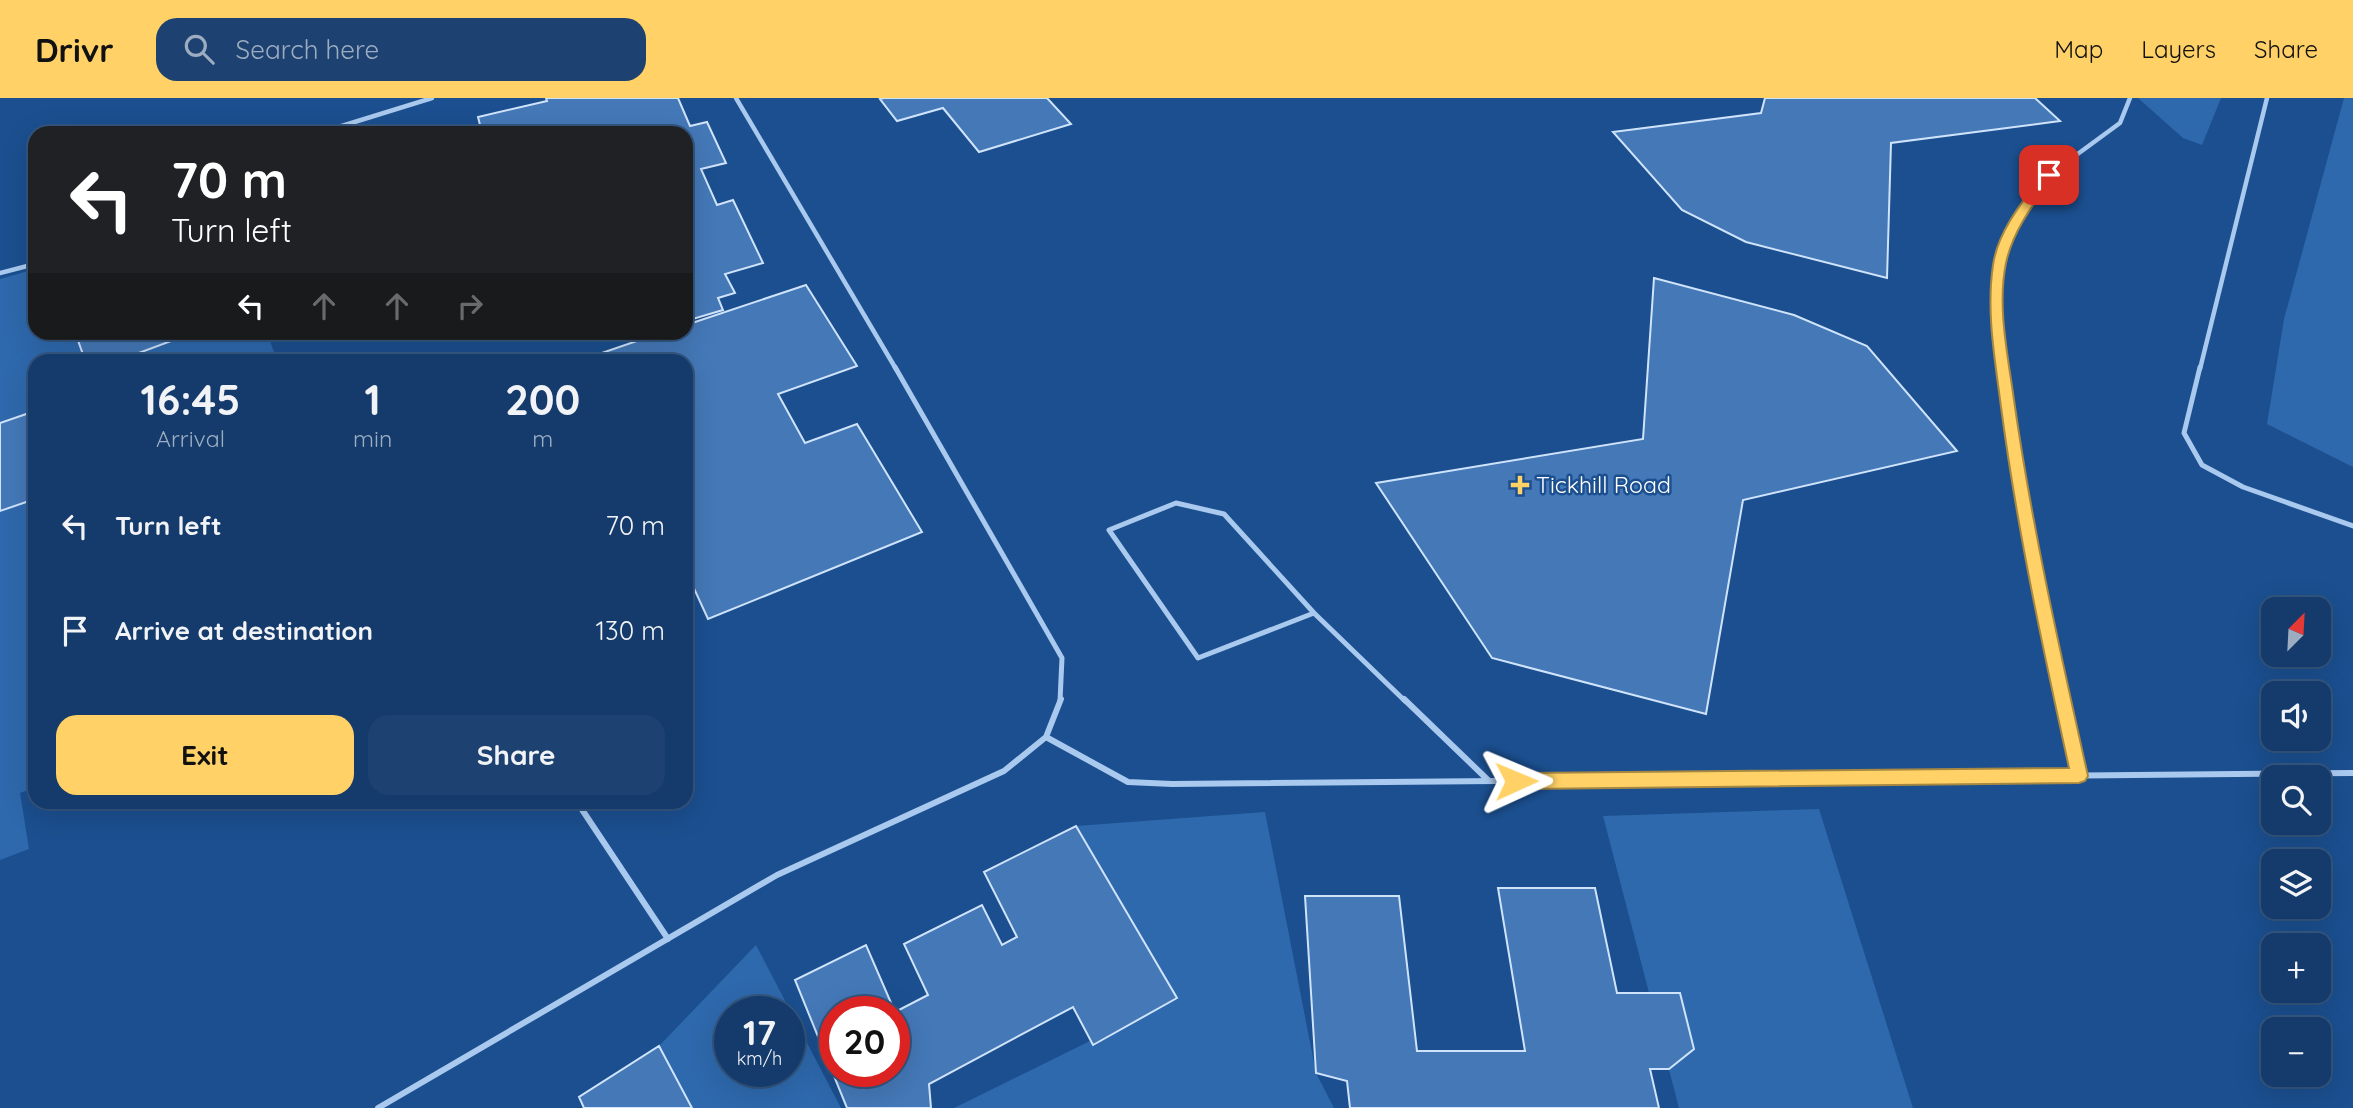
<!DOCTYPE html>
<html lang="en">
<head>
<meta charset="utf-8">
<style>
  :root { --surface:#143b6b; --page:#1d4271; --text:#f1f3f6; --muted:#9dadc1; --line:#33557e; --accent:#ffd166 }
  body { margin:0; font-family:Quicksand,sans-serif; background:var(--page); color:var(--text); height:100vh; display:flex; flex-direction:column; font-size:26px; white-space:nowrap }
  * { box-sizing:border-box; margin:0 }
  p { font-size:23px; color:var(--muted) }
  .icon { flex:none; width:38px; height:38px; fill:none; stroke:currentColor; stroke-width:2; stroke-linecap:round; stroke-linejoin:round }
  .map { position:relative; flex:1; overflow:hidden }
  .details { position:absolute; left:28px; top:256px; width:665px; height:455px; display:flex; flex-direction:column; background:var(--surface); border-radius:21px; box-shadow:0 7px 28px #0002,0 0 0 2px var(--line) }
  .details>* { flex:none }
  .top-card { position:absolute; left:28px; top:28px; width:665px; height:214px; border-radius:21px; box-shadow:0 7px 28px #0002,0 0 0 2px var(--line); background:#202124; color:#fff; overflow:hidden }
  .needle { width:46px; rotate:24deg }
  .tools { position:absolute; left:2261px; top:499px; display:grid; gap:14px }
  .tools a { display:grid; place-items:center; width:70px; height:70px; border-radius:14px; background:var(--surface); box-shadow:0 7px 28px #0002,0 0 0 2px var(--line); font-size:35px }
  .speed { position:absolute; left:714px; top:898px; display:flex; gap:14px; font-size:35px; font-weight:700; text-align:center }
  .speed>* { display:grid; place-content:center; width:91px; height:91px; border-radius:50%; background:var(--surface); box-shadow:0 7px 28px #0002,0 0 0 2px var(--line); line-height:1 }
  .speed small { font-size:18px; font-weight:400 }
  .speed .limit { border:10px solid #d22; background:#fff; color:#111 }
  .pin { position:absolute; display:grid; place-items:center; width:60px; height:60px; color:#fff; margin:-30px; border-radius:14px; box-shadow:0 4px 10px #0006 }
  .me { position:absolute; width:77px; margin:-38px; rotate:89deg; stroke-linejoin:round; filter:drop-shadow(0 0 5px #0008) }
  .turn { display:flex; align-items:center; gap:24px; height:147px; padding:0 28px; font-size:32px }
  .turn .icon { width:91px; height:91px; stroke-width:2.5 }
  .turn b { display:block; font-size:49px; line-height:60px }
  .lanes { display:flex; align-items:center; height:66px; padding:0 28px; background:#0003; justify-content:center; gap:35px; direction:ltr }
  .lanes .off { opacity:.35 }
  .eta { display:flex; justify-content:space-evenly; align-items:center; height:119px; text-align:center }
  .eta b { font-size:42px; font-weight:800; line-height:49px }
  .action { display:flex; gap:14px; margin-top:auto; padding:14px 28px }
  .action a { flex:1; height:80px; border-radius:21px; background:var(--accent); color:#111; font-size:28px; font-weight:800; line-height:80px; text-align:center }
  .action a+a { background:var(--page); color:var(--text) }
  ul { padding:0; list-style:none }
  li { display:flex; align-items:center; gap:21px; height:105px; padding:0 28px }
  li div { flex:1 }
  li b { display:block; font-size:26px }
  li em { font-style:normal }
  header { display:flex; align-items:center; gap:42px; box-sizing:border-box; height:98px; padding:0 35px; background:var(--accent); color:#111 }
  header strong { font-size:33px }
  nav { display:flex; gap:38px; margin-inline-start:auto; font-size:24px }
  .search { width:490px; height:63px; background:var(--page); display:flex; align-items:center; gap:18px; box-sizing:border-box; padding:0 24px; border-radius:21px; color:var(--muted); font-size:26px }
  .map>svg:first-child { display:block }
  .green { fill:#2e69ad; fill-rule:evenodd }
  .building { fill:#4478b7; stroke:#cfe3fa; stroke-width:2; fill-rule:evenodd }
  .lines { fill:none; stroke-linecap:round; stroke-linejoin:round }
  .service-far2 { stroke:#a9c9ee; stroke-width:4.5 }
  .service-far1 { stroke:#a9c9ee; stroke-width:5 }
  .service { stroke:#a9c9ee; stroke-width:6 }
  .route { fill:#ffd166; stroke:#a68842; stroke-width:2 }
  .poi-dot { fill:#ffd166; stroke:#1b4f8f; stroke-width:2.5 }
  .labels { text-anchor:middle; stroke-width:5; stroke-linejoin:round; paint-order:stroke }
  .poi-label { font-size:23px; fill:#fff; stroke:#1b4f8f; text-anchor:start }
</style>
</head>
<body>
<header>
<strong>Drivr</strong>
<div class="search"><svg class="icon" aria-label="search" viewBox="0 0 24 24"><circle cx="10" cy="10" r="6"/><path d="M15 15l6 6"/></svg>Search here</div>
<nav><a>Map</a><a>Layers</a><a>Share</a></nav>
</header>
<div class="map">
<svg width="2353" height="1010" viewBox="0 0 2353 1010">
  <rect width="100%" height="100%" fill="#1b4f8f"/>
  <path class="green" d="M2138 0H2221L2202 47 2183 40Z
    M2344 0H2353V369L2267 326 2284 221Z
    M35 171V234L267 235 277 262H35V689L20 695 29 751 0 762V181Z
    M1819 711 1913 1010H1679L1603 718Z
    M1265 714 1316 975 1334 1010H954L1177 900 1076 728Z
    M756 847 841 1010H692L659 948ZM730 914H789V973H730Z"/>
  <path class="building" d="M546 0H678L690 28 707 24 726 65 701 71 717 107 733 102 763 165 725 176 735 195 718 200 723 212 686 223V35H482L478 19 547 3Z
    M884 0H1047L1071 26 979 54 943 10 897 23 880 1Z
    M1765 0H2035L2060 23 1891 45 1887 180 1746 144 1682 112 1613 34 1761 15Z
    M1654 180 1794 217 1867 248 1957 353 1743 402 1706 616 1492 560 1376 385 1643 341Z
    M806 187 857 268 778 296 805 345 857 326 922 434 708 521 686 473V262H592L590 259 663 234H686V227Z
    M75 234H180L182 239 120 262H85Z
    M35 313V401L0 413V325Z
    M1076 728 1177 900 1093 947 1073 909 929 986 931 1010H847L795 882 866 847 895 914 928 897 904 846 982 807 1002 847 1017 839 984 774ZM835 914H894V973H835Z
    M1498 790H1595L1617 895H1680L1694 951 1669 971H1650L1659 1010H1350L1347 983 1316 975 1305 798H1399L1417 953H1525Z
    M659 948 692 1010H584L579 999Z"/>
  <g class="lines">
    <path class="service-far2" d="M736 0 896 271
      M319 35 432 0
      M0 175 35 166
      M2003 271 1996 221 2000 164 2019 118 2049 77 2120 25 2130 0
      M2200 271 2267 0"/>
    <path class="service-far1" d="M895 269 1062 560 1060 603
      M2002 269 2039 495 2063 603
      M2200 269 2184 335 2202 367 2243 389 2353 428
      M1176 405 1224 416 1314 515 1198 560 1109 432Z
      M1314 515 1405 603"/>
    <path class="service" d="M1404 601 1489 683
      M2062 601 2079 678
      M1046 639 1128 684 1172 686 2353 675
      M577 704 668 841
      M378 1010 777 777 1004 673 1046 639 1061 601"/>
  </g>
  <path class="route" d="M2044 75 2054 77C2035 104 2013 132 2006 165 1997 209 2008 258 2014 302 2032 429 2060 553 2088 678L2085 683 2079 685 1516 691 1510 688 1507 683 1510 678 1516 675 2069 670C2043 551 2017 431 2001 309 1995 262 1986 214 1993 167 1998 132 2024 102 2044 75Z"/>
  <path class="poi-dot" d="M1516.5 376.5h7v7h7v7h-7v7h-7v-7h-7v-7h7z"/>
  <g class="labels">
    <g class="poi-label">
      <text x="1536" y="395">Tickhill Road</text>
    </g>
  </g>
</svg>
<div class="tools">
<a><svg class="needle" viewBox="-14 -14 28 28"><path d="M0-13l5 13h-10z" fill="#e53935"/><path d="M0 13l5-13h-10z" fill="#9dadc1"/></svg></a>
<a><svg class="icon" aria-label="sound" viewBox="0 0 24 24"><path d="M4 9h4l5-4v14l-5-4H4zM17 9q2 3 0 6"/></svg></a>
<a><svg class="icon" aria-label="search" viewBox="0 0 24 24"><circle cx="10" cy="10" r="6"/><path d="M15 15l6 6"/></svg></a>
<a><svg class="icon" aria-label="layers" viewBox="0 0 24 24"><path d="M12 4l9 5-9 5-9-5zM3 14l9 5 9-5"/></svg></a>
<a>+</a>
<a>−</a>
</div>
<div class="speed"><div>17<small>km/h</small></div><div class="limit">20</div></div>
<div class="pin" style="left:2049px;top:77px;background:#d93025"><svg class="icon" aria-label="arrive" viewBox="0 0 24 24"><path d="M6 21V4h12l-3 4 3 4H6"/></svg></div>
<svg class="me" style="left:1516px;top:683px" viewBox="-20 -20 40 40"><path d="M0-17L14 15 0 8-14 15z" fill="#ffd166" stroke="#fff" stroke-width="4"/></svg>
<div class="top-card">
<div class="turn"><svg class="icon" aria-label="left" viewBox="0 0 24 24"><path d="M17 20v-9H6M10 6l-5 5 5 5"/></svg><div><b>70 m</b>Turn left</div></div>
<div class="lanes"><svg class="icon" aria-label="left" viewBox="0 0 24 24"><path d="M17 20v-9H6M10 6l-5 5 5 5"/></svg><svg class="icon off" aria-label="ahead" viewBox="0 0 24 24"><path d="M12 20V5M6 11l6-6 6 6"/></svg><svg class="icon off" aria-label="ahead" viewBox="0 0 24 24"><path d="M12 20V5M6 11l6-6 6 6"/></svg><svg class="icon off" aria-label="right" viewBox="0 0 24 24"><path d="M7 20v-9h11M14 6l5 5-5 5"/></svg></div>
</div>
<section class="details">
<div class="eta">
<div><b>16:45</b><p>Arrival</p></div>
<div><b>1</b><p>min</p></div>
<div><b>200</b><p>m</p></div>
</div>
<ul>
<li><svg class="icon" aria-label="left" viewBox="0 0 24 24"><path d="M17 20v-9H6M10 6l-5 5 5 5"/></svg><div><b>Turn left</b></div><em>70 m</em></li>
<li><svg class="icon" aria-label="arrive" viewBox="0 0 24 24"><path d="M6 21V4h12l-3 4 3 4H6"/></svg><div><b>Arrive at destination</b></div><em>130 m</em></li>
</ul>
<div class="action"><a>Exit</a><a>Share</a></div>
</section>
</div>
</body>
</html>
